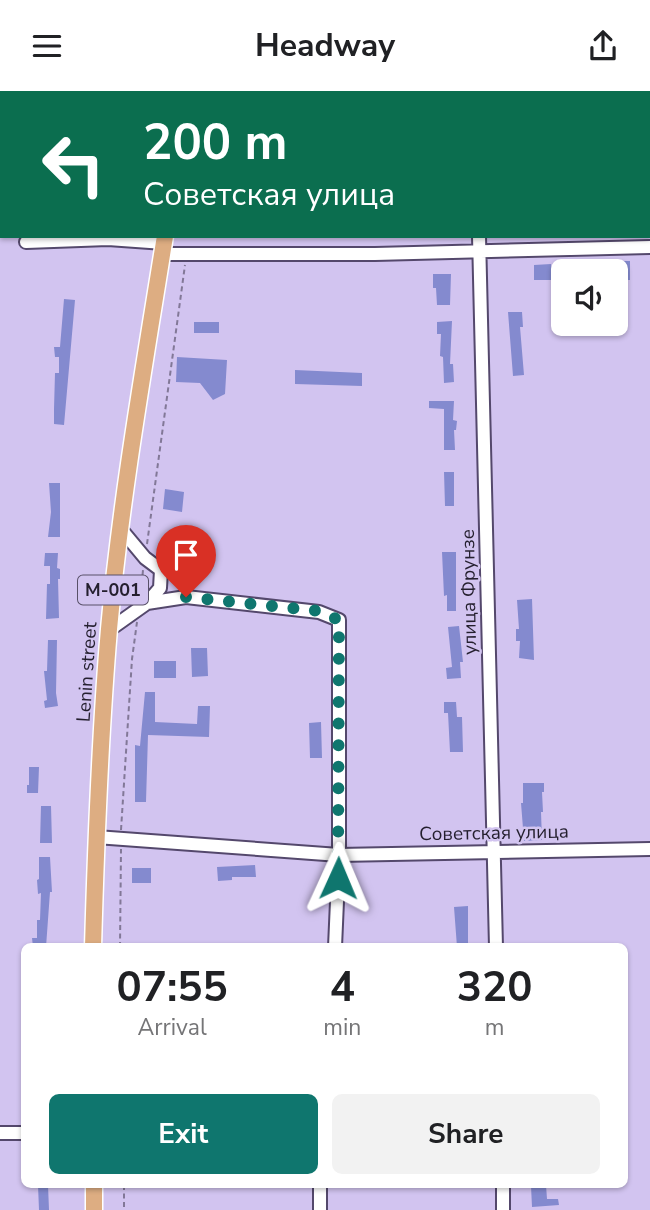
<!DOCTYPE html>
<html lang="en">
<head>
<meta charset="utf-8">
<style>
  :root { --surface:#fff; --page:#f2f2f2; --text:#202124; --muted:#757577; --accent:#0f766e }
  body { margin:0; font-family:"Nunito Sans",sans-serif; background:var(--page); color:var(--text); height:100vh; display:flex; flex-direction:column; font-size:26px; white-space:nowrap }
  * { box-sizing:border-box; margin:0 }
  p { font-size:23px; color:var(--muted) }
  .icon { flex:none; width:38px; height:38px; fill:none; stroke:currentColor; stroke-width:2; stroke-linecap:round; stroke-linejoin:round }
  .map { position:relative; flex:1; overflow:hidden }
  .panel { position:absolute; left:21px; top:852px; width:607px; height:245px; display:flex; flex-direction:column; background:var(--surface); border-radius:10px; box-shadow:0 2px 5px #0004 }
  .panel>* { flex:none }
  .top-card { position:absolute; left:0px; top:0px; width:651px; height:147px; box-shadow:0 2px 5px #0004; background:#0b6e4f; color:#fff; overflow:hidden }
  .tools { position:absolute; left:551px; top:168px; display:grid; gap:14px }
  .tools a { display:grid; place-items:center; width:77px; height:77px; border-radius:10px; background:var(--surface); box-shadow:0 2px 5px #0004; font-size:35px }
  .pin { position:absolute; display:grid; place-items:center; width:60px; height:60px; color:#fff; margin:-72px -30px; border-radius:50% 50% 50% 0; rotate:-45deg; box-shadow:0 0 7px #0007 }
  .pin .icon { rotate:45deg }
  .me { position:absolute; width:77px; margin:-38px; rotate:1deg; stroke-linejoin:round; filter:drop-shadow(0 0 5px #0008) }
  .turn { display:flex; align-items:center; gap:24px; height:147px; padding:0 28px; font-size:32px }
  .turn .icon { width:91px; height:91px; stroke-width:2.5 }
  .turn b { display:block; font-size:49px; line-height:60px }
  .eta { display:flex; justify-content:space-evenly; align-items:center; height:119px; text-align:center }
  .eta b { font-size:42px; font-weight:700; line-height:49px }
  .button { display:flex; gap:14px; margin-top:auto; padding:14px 28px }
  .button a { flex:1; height:80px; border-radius:10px; background:var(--accent); color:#fff; font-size:28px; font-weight:700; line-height:80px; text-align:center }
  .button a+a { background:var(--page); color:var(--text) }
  header { display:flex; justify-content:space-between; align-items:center; height:91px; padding:0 28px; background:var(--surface); font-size:32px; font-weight:700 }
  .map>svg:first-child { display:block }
  .building { fill:#848acf }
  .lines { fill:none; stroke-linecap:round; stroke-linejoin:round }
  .minor-casing { stroke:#54486c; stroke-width:16 }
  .major-casing { stroke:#fff; stroke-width:19 }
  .path { stroke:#827897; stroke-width:2; stroke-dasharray:5 3.5; stroke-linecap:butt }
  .minor { stroke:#fff; stroke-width:12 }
  .major { stroke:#ddad82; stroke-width:16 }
  .route { stroke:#0f766e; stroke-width:12; stroke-dasharray:0 21.6 }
  .labels { text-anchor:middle; stroke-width:5; stroke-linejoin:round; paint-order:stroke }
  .shield { fill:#d2c4f0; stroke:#585068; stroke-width:2 }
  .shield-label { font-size:18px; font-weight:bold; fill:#241f2e }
  .street-label { font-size:19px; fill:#241f2e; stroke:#d2c4f0 }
</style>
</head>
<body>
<header><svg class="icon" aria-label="menu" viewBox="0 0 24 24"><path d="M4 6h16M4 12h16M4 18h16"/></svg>Headway<svg class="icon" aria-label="share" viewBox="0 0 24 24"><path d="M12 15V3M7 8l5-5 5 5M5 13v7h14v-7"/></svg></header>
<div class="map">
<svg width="650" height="1119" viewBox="0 0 650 1119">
  <rect width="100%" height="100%" fill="#d2c4f0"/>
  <path class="building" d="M614 170H630V189H616Z
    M551 173 552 189H534V174Z
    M433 183H451L450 214H437L436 197H433Z
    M64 208 75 209 64 334 54 333V318L55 282H59V266H55L54 256H60Z
    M508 221H522L523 236H520L524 284 513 285Z
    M452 230 450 273H453L454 291 444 292 443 266 440 265 441 243H437V231Z
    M194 231H219V242H194Z
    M177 266 227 269 225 303 213 309 200 292 176 291Z
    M295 279 362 282V295L295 293Z
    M429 310H454L453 329 457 330 456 339H454L455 359H444V318L429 317Z
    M444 381H454V415H445Z
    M49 392H60V446H48L51 421Z
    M165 398 184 401 182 421 163 418Z
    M442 461H456V520H447V504L444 505Z
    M45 462H58L57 477 60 478V488H58L59 527 46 528 47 493H50V475H44Z
    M532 508 534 569 519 567 520 550H516V538H519L517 509Z
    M459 535 463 571H460L461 587 447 588 446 577 452 576 448 536Z
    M48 549H57L56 602 58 615 45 617 44 610 47 609 44 580H47Z
    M191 557H207L208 585 192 586Z
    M154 570H176V587H154Z
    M145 601H155V631L197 633 198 615H210L209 646 148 644 146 711H135V654L140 655Z
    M444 611H456L457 626H462L463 661H450L448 622H444Z
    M321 631 322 667H310L309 632Z
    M29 676H39L38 702H27V694H29Z
    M523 692H544V701H542L543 721H541L542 749 524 750 521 712H523Z
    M41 715H51L52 752H40Z
    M39 766H50L52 801H50L46 856H33L32 847H37V829H40L41 802 38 803 37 789 39 788Z
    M255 774 256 786H232V789L218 790 217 776Z
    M132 777H151V792H132Z
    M468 815V856H457L454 816Z
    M38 1094H48L49 1119H39Z
    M546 1094 547 1108H558L559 1114 532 1116 531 1095Z"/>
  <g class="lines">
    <g class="minor-casing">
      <path id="minor" d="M476 0V2
        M479 145 496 856
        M26 151 108 148 164 152
        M162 163H375L650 156
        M120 437 145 467 161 479 160 497 147 512
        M109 539 147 512 186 506 319 521 339 529V764L335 856
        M96 746 339 764 650 758
        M0 1042H24
        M503 1094V1119
        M320 1119V1094"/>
    </g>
    <g class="major-casing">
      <path id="major" d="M188 2V0
        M93 856C96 750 100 644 109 538 121 407 144 276 165 145
        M94 1094V1119"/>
    </g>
    <path class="path" d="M210 2V0
      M147 453 185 174
      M141 501 143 479
      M121 739 132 568 137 531
      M120 856 121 758
      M124 1094V1119"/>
    <use href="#minor" class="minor"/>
    <use href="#major" class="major"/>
  </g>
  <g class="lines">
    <path class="route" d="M186 506 319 520 339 529 338 787"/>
  </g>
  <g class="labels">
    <rect class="shield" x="78" y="484.5" width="70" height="29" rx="5"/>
    <g class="shield-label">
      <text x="113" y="505">М-001</text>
    </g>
    <g class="street-label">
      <text transform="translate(468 501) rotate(-91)" y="7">улица Фрунзе</text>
      <text transform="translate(86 581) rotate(-86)" y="7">Lenin street</text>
      <text transform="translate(494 741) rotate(-1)" y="7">Советская улица</text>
    </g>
  </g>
</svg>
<div class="tools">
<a><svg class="icon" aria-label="sound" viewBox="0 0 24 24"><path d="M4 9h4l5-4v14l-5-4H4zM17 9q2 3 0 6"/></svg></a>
</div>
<div class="pin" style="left:186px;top:506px;background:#d93025"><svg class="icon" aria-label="arrive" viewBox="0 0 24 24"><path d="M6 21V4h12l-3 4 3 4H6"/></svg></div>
<svg class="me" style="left:338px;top:787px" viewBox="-20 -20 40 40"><path d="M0-17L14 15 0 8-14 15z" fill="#0f766e" stroke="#fff" stroke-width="4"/></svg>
<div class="top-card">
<div class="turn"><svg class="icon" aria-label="left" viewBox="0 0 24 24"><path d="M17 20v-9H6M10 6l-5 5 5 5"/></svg><div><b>200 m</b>Советская улица</div></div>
</div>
<section class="panel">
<div class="eta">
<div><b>07:55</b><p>Arrival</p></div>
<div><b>4</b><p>min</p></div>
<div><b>320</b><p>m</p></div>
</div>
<div class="button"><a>Exit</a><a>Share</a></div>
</section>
</div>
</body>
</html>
